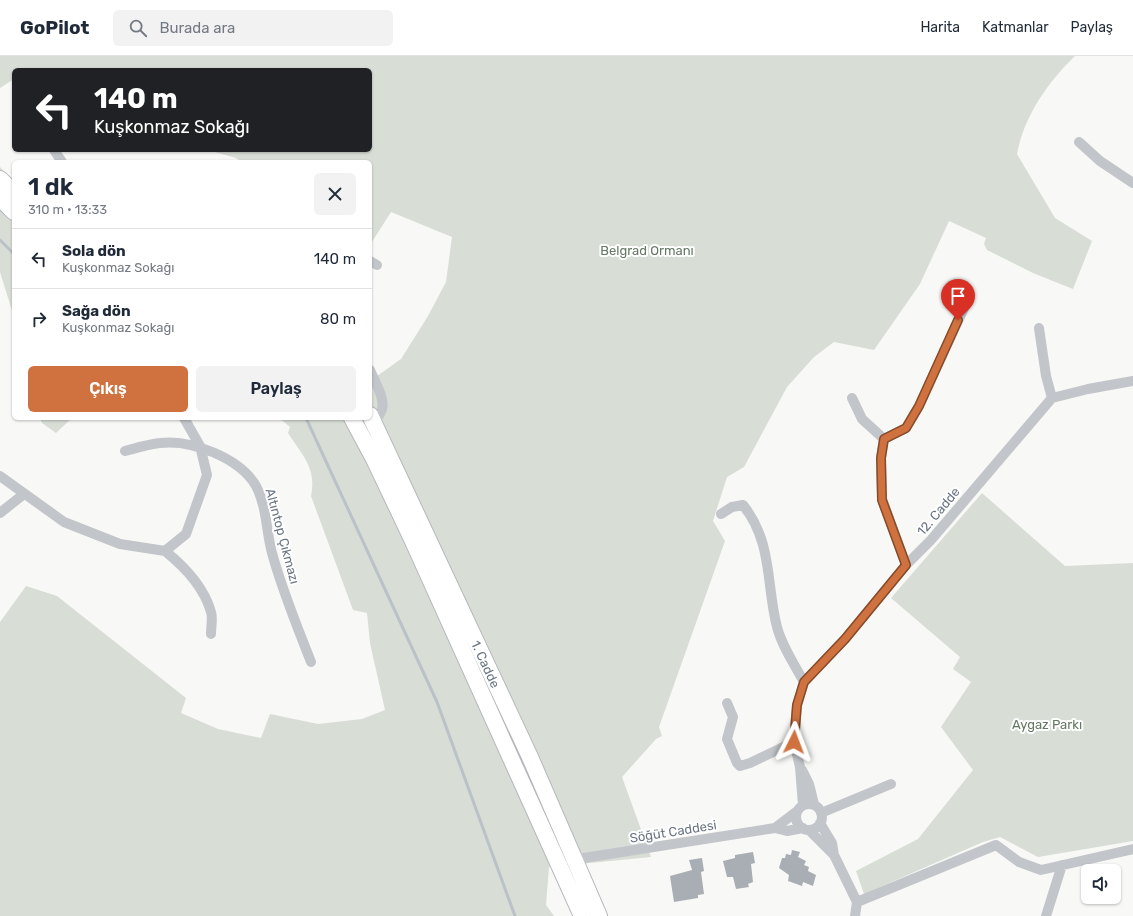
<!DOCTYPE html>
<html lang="tr">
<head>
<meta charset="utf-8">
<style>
  :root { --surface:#fff; --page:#f2f2f3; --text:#1f2937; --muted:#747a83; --line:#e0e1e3; --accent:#cf723f }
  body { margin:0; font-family:Rubik,sans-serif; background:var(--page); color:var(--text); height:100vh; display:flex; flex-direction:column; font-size:15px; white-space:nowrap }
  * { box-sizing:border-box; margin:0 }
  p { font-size:13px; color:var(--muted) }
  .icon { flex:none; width:22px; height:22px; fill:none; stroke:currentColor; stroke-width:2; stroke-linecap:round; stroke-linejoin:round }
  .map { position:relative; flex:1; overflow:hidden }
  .panel { position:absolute; left:12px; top:104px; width:360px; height:260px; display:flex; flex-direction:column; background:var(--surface); border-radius:6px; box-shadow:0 1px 3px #0004 }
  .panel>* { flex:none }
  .guide { position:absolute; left:12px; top:12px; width:360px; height:84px; border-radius:6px; box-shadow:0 1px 3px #0004; background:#202124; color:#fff; overflow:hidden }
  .buttons { position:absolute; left:1081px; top:808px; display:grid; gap:8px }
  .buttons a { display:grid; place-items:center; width:40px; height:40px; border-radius:6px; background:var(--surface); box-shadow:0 1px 3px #0004; font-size:20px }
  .pin { position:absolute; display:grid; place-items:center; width:34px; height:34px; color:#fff; margin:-41px -17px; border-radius:50% 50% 50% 0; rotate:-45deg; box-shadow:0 0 4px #0007 }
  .pin .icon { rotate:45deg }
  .me { position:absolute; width:44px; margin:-22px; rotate:3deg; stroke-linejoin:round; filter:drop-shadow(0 0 3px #0008) }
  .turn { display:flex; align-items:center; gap:14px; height:84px; padding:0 16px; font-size:18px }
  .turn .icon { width:52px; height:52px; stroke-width:2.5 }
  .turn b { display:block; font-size:28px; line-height:34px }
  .round { display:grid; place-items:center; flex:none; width:42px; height:42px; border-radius:6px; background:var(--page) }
  .overview { display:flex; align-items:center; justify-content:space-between; height:68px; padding:0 16px }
  h1 { font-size:24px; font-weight:600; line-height:30px }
  .cta { display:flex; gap:8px; margin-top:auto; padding:8px 16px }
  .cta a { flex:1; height:46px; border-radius:6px; background:var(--accent); color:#fff; font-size:16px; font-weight:600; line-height:46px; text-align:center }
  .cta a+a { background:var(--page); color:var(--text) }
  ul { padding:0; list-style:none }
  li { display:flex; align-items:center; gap:12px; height:60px; padding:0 16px; border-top:1px solid var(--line) }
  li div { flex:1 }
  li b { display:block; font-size:15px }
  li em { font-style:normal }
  header { display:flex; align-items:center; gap:24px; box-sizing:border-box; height:56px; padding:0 20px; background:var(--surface); border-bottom:1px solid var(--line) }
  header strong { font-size:19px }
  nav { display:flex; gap:22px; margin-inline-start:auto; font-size:14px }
  .search { width:280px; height:36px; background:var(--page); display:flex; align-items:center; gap:10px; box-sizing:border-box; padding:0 14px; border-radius:6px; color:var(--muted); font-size:15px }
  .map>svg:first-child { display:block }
  .green { fill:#d8ddd6 }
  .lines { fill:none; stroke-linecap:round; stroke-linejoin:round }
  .stream { stroke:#bac2c8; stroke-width:3 }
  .building { fill:#a8aeb4 }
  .primary-casing { stroke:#b4b7bb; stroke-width:18 }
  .street { stroke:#c2c5c9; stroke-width:10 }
  .primary { stroke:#fff; stroke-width:16 }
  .route-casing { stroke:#874a29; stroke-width:10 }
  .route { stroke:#cf723f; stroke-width:7 }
  .labels { text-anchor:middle; stroke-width:4; stroke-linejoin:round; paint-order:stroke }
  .park-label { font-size:13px; fill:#667765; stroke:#fff }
  .street-label { font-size:13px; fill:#6b7684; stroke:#fff }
</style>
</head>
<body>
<header>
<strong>GoPilot</strong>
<div class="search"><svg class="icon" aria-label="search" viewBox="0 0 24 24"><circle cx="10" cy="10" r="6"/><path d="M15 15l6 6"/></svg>Burada ara</div>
<nav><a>Harita</a><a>Katmanlar</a><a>Paylaş</a></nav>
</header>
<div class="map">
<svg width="1133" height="860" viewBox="0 0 1133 860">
  <rect width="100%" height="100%" fill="#f8f8f6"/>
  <path class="green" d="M0 0H1075C1048 26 1024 60 1017 98L1055 162 1092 185 1073 233 1033 217 987 194 984 188 986 182 949 165 920 228 874 294 834 286 814 301 787 331 744 411 727 421 713 465 725 485 659 671 662 680 656 683 622 721 651 801 549 811 546 849 554 860H0V566L26 530 57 540 186 642 181 657 218 673 261 682 270 658 318 668 362 663 385 654 370 587 367 557 353 554 311 440C317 412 302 399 288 377L290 371 279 362H370V325L401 303 428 260 446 226 452 181 391 156 370 189V106H242L236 102 208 94H370V14H14V23L0 32Z
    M0 111 14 126V261L0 216Z
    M40 362H72L56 377 42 367Z
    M982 437 1065 510 1133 507V785L1038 801 1000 781 983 786 864 838 856 815 918 783 973 714 941 671 971 626 953 613 960 601 891 542Z"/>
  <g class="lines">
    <path class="stream" d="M0 184 14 198
      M306 362 437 646 515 860"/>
  </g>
  <path class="building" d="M792 794 800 796 798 801 806 805 804 809 809 811 808 815 816 819 813 830 803 826 802 830 788 825 789 819 779 812 782 802H785L786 798 791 799Z
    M753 796 755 807 751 808 753 826 748 828 749 831 736 833 733 821H727L723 805 735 802V799Z
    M702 802 704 815 701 816 704 838 698 839V842L674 846 670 820 692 814 689 804Z"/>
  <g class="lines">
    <g class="primary-casing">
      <path id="primary" d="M0 123 14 137
        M0 142 14 156
        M370 359 530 701 599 860
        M352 362 374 403 412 483 582 860"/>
    </g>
    <path class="street" d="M1079 86 1100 105 1133 127
      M54 94 62 106
      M370 205 377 209
      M1039 272 1046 320 1052 342
      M852 342 862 363 884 383
      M1052 342 1088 333 1133 325
      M360 377C393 354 384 346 370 314
      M125 395C136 392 149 388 160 387 191 383 240 402 256 430 267 451 266 475 272 497 282 534 297 570 311 606
      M0 420 64 466 120 488 165 495 186 478 207 419 200 390 184 362
      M0 457 24 438
      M721 458 732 451 743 449C773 486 766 529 777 571 782 590 794 608 804 626
      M165 495C185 511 204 531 211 556 213 562 211 571 211 578
      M906 509 882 443 881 402 884 383 906 372 919 350 965 250
      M727 647 733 661 727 683 737 707 740 710 750 707 794 686
      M802 714 809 728 814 748
      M796 761a13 13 0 1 1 26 0a13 13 0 1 1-26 0Z
      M803 749 800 711 794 686 797 649 804 626 845 583 906 509 931 484 1052 342
      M821 757 891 728
      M820 767 832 787 834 799 857 846 855 860
      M775 772 796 756
      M809 774 834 799
      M571 804 775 772 787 775 803 772
      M857 846 996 789 1019 806 1041 814 1133 793
      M1046 860 1062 809"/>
    <use href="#primary" class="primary"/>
  </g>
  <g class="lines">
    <g class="route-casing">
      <path id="route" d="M794 686 797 649 804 626 845 583 906 509 882 444 881 402 884 383 906 372 919 350 958 264"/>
    </g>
    <use href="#route" class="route"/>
  </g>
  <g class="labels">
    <g class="park-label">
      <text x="647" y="199">Belgrad Ormanı</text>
      <text x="1047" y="673">Aygaz Parkı</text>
    </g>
    <g class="street-label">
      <text transform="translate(938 455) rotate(-50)" y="5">12. Cadde</text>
      <text transform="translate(283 480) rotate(75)" y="5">Altıntop Çıkmazı</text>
      <text transform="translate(486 608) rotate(65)" y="5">1. Cadde</text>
      <text transform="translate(673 775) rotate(-9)" y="5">Söğüt Caddesi</text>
    </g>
  </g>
</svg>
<div class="buttons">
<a><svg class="icon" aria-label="sound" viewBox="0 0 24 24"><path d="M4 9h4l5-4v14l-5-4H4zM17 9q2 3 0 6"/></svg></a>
</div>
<div class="pin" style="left:958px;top:264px;background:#d93025"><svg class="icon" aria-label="arrive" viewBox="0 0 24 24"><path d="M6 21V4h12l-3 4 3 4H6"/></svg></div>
<svg class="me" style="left:794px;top:686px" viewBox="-20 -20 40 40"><path d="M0-17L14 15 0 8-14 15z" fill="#cf723f" stroke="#fff" stroke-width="4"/></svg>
<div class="guide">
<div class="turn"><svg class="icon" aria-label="left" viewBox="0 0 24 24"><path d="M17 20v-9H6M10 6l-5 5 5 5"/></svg><div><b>140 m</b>Kuşkonmaz Sokağı</div></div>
</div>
<section class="panel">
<div class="overview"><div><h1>1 dk</h1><p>310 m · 13:33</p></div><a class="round"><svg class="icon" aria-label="close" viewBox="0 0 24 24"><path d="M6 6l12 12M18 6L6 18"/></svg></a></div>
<ul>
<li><svg class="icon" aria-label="left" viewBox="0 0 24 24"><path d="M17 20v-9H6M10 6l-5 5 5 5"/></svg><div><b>Sola dön</b><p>Kuşkonmaz Sokağı</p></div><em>140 m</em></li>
<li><svg class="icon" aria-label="right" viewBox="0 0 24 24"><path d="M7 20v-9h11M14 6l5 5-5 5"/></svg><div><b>Sağa dön</b><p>Kuşkonmaz Sokağı</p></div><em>80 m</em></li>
</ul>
<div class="cta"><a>Çıkış</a><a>Paylaş</a></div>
</section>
</div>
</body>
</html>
